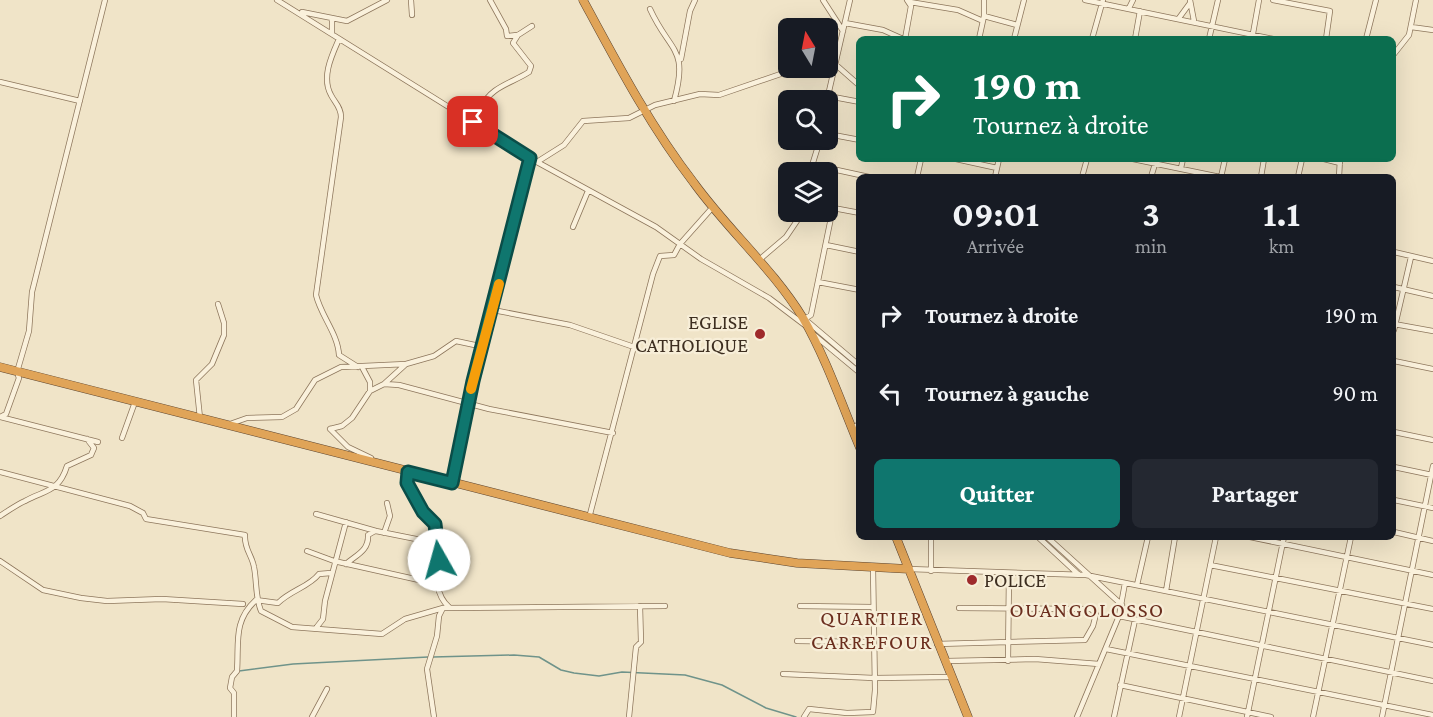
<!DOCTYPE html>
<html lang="fr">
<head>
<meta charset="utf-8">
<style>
  :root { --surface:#171b24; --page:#242831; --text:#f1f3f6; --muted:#9ea1a6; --accent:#0f766e }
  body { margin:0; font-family:"Crimson Pro",serif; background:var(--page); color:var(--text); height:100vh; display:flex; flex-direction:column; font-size:22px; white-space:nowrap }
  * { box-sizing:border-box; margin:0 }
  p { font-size:20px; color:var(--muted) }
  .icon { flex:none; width:33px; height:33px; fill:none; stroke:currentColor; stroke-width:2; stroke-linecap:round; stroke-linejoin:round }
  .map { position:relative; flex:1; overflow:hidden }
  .drawer { position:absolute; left:856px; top:174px; width:540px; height:366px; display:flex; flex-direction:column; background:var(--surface); border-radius:9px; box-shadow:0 6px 24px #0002 }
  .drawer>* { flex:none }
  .top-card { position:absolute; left:856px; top:36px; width:540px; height:126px; border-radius:9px; box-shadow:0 6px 24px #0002; background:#0b6e4f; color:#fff; overflow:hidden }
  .needle { width:39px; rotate:350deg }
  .controls { position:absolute; left:778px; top:18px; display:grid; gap:12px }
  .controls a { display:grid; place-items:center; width:60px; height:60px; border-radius:9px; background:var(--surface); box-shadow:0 6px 24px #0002; font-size:30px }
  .pin { position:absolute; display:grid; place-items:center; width:51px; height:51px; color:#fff; margin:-26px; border-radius:12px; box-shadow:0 3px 9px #0006 }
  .me { position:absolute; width:66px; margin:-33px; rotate:353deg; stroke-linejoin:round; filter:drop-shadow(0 0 4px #0008) }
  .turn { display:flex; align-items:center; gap:21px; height:126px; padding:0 18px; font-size:27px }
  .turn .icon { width:78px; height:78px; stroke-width:2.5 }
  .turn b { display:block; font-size:42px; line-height:51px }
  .eta { display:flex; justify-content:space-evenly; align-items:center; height:102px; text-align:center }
  .eta b { font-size:36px; font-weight:700; line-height:42px }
  .cta { display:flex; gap:12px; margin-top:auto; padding:12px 18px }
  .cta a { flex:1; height:69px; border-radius:9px; background:var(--accent); color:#fff; font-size:24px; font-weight:700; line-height:69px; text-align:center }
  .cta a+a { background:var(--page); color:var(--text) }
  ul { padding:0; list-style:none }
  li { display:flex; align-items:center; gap:18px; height:78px; padding:0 18px }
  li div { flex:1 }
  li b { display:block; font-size:22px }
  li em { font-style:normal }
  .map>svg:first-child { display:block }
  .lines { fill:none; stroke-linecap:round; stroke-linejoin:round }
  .stream { stroke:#6f938a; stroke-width:1.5 }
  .minor-casing { stroke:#8d765c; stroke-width:6 }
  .highway-casing { stroke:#5b4430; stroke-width:9 }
  .minor { stroke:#faf1dc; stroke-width:4.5 }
  .highway { stroke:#e0a458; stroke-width:8 }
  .route-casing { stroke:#0a4d48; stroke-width:15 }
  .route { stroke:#0f766e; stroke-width:10 }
  .slow { stroke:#f59e0b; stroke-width:10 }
  .poi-dot { fill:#9e2a2b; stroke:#f7eed8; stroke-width:2 }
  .labels { text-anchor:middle; stroke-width:4.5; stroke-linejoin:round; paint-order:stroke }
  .poi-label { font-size:20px; fill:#3d2e20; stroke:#f7eed8; text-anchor:end }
  .neighbourhood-label { font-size:21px; letter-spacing:1.5px; fill:#6b2e1e; stroke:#f7eed8 }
</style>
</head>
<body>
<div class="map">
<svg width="1433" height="717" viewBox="0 0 1433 717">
  <rect width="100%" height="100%" fill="#f0e4c8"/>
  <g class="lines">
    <path class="stream" d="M433 657 514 655 539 657 561 670 574 673 599 676 622 672 685 675 722 685 766 708 796 717
      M239 671 293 664 428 657"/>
    <g class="minor-casing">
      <path id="minor" d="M277 0 537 162 656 227 701 259 769 298 806 326
        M411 0 412 15
        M490 0 506 29 507 36 517 35
        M823 0 843 31
        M1085 0 1273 39
        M1190 0 1194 21
        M1273 0 1330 11 1326 39
        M910 2 958 10 983 21
        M1129 8 1133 0
        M650 9C670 53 689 47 674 101
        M302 12 347 21 387 0
        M984 16 1017 25
        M332 18V34
        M1179 18 1190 3
        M845 23 883 30 903 39
        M1411 27 1433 30
        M339 39C332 55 321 77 331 95 335 103 341 107 341 117L316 295C321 316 338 334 339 355L358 367
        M905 39 911 6 907 0
        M979 39 984 16V0
        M1014 39 1024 0
        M1092 39 1103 0
        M1135 39 1140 11
        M1209 39 1218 0
        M1252 39 1259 0
        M1366 39 1376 0
        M1394 54 1409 35 1416 0
        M681 59 690 11 695 0
        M835 64 860 86
        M0 82 80 101
        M828 96 860 102
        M827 100 850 0
        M492 134 482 107C490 87 512 83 529 72L531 66 513 43 518 35 532 26
        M828 134 860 140
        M956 159 997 168
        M1133 159 1220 177
        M1324 159 1340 163
        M537 162 564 145 583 121 629 118 655 105 700 94 719 95 798 68
        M814 165 869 177
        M1181 168 1183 159
        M810 172 820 140
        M917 177 921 159
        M995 177 999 159
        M1082 177 1087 159
        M1151 177 1155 164
        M1221 177 1225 159
        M1261 177 1264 159
        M1298 177 1302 159
        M1339 177 1340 159
        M828 207 860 213
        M573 227 588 191
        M826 245 860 252
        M1394 252 1433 261
        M759 260 786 237 803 212
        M818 282 860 290
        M1394 287 1433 296
        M493 310 570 325 634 347
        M803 320 811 315 833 208
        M807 321 860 366
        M1394 324 1433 331
        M1394 330 1411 257
        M813 334 860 373
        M1394 361 1433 369
        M362 367 370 382V391
        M384 384 399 385 489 409 613 433
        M0 417 6 414 19 378 17 372 29 331 32 292 105 0
        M0 417 98 442
        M200 418 196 380 212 364 224 335V323L218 304
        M230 424 247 418 282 417 296 409 315 380 341 367 406 364
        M851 428 860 424
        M330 429 342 426 352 418 370 391 384 384 406 364 434 356 456 341 484 347
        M330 429 348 447 371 458
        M1394 432 1433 440
        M122 438 135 402
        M1394 467 1432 475
        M0 472 130 506 143 513 146 519 245 535C244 549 252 555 254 567 257 582 255 596 261 611L292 627 382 634 405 619 443 608 665 606
        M408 472C407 486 417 504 426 515 429 519 434 522 435 526 443 552 427 588 449 607
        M452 483 473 381 530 158
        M1394 500 1433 508
        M316 514 376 531 426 541
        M0 516C8 511 16 505 25 501 45 490 59 492 67 466L91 455 94 448 87 439
        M589 518 653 274 660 256 674 255 680 244 712 208
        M1394 532 1433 541
        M384 533 390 516 387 503
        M1038 537 1078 574
        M1047 537 1122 605
        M1250 537 1433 575
        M307 551 334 561 437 584
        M0 561 43 590 81 598 107 601 162 599 243 604
        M346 564C356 555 369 551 368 535L375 531
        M1210 565 1433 609
        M909 569 1086 575 1433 645
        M931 571V537
        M1137 585 1148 537
        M1166 591 1175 537
        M256 600 278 603C291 590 309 587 319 574L331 573
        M800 606 872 607
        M1119 616 1433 681
        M316 628 323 619 325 601 346 522
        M797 641 872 642
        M937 644 1085 640 1093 626 1096 614 1091 609 959 608
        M1106 649 1433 715
        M946 661 1035 659 1099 664
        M1008 661 1009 573
        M783 674 874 678 951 677
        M1120 685 1271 717
        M234 717V693L230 688 232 677 237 671C239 642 233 621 256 600
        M312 717 327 689
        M434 717 427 669 437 636 439 616 443 608
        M629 717 636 647 641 642 640 606
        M804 717 809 709 847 713 873 712 875 690 873 568
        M1077 717 1119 616 1125 583
        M1114 717 1135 620
        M1179 717 1216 537
        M1247 717 1284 537
        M1313 717 1351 537
        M1382 717 1433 466"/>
    </g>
    <g class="highway-casing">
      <path id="highway" d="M583 0C617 63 650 126 694 183 728 230 773 269 803 318 826 358 842 405 860 448
        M0 367 730 553 797 563 909 569
        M896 537 968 717"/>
    </g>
    <use href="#minor" class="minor"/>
    <use href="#highway" class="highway"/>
  </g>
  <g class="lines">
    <g class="route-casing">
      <path id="route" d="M439 560 435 524 423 512 407 483 408 472 452 483 473 381 530 158 473 122"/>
    </g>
    <use href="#route" class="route"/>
    <path class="slow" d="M471 389 499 284"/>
  </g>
  <g class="poi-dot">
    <circle cx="760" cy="334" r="6"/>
    <circle cx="972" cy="580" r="6"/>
  </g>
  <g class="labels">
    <g class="poi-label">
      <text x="748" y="329">EGLISE<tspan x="748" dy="23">CATHOLIQUE</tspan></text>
      <text x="984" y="587" text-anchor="start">POLICE</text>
    </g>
    <g class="neighbourhood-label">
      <text x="1087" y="617">OUANGOLOSSO</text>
      <text x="872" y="625">QUARTIER<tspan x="872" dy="24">CARREFOUR</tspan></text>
    </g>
  </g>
</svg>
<div class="controls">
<a><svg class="needle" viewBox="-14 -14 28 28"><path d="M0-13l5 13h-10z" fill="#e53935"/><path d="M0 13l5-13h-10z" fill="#9ea1a6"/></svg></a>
<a><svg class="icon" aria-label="search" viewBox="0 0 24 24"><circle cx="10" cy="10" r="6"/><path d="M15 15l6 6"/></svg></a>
<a><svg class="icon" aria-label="layers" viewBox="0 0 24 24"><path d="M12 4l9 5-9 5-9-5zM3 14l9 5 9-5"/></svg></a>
</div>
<div class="pin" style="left:473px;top:122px;background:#d93025"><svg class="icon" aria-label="arrive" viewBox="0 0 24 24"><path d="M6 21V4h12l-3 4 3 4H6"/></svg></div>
<svg class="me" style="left:439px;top:560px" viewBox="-20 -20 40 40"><circle r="19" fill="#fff"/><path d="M0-13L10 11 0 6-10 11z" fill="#0f766e"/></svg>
<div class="top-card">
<div class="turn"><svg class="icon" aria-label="right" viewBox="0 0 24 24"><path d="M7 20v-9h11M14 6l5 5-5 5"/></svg><div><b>190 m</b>Tournez à droite</div></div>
</div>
<section class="drawer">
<div class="eta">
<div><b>09:01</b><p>Arrivée</p></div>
<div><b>3</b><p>min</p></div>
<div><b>1.1</b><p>km</p></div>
</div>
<ul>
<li><svg class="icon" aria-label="right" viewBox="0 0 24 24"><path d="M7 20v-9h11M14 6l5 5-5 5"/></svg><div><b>Tournez à droite</b></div><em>190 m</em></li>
<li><svg class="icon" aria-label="left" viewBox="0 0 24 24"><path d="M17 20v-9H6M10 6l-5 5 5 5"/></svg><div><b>Tournez à gauche</b></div><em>90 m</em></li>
</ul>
<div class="cta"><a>Quitter</a><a>Partager</a></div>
</section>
</div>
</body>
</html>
